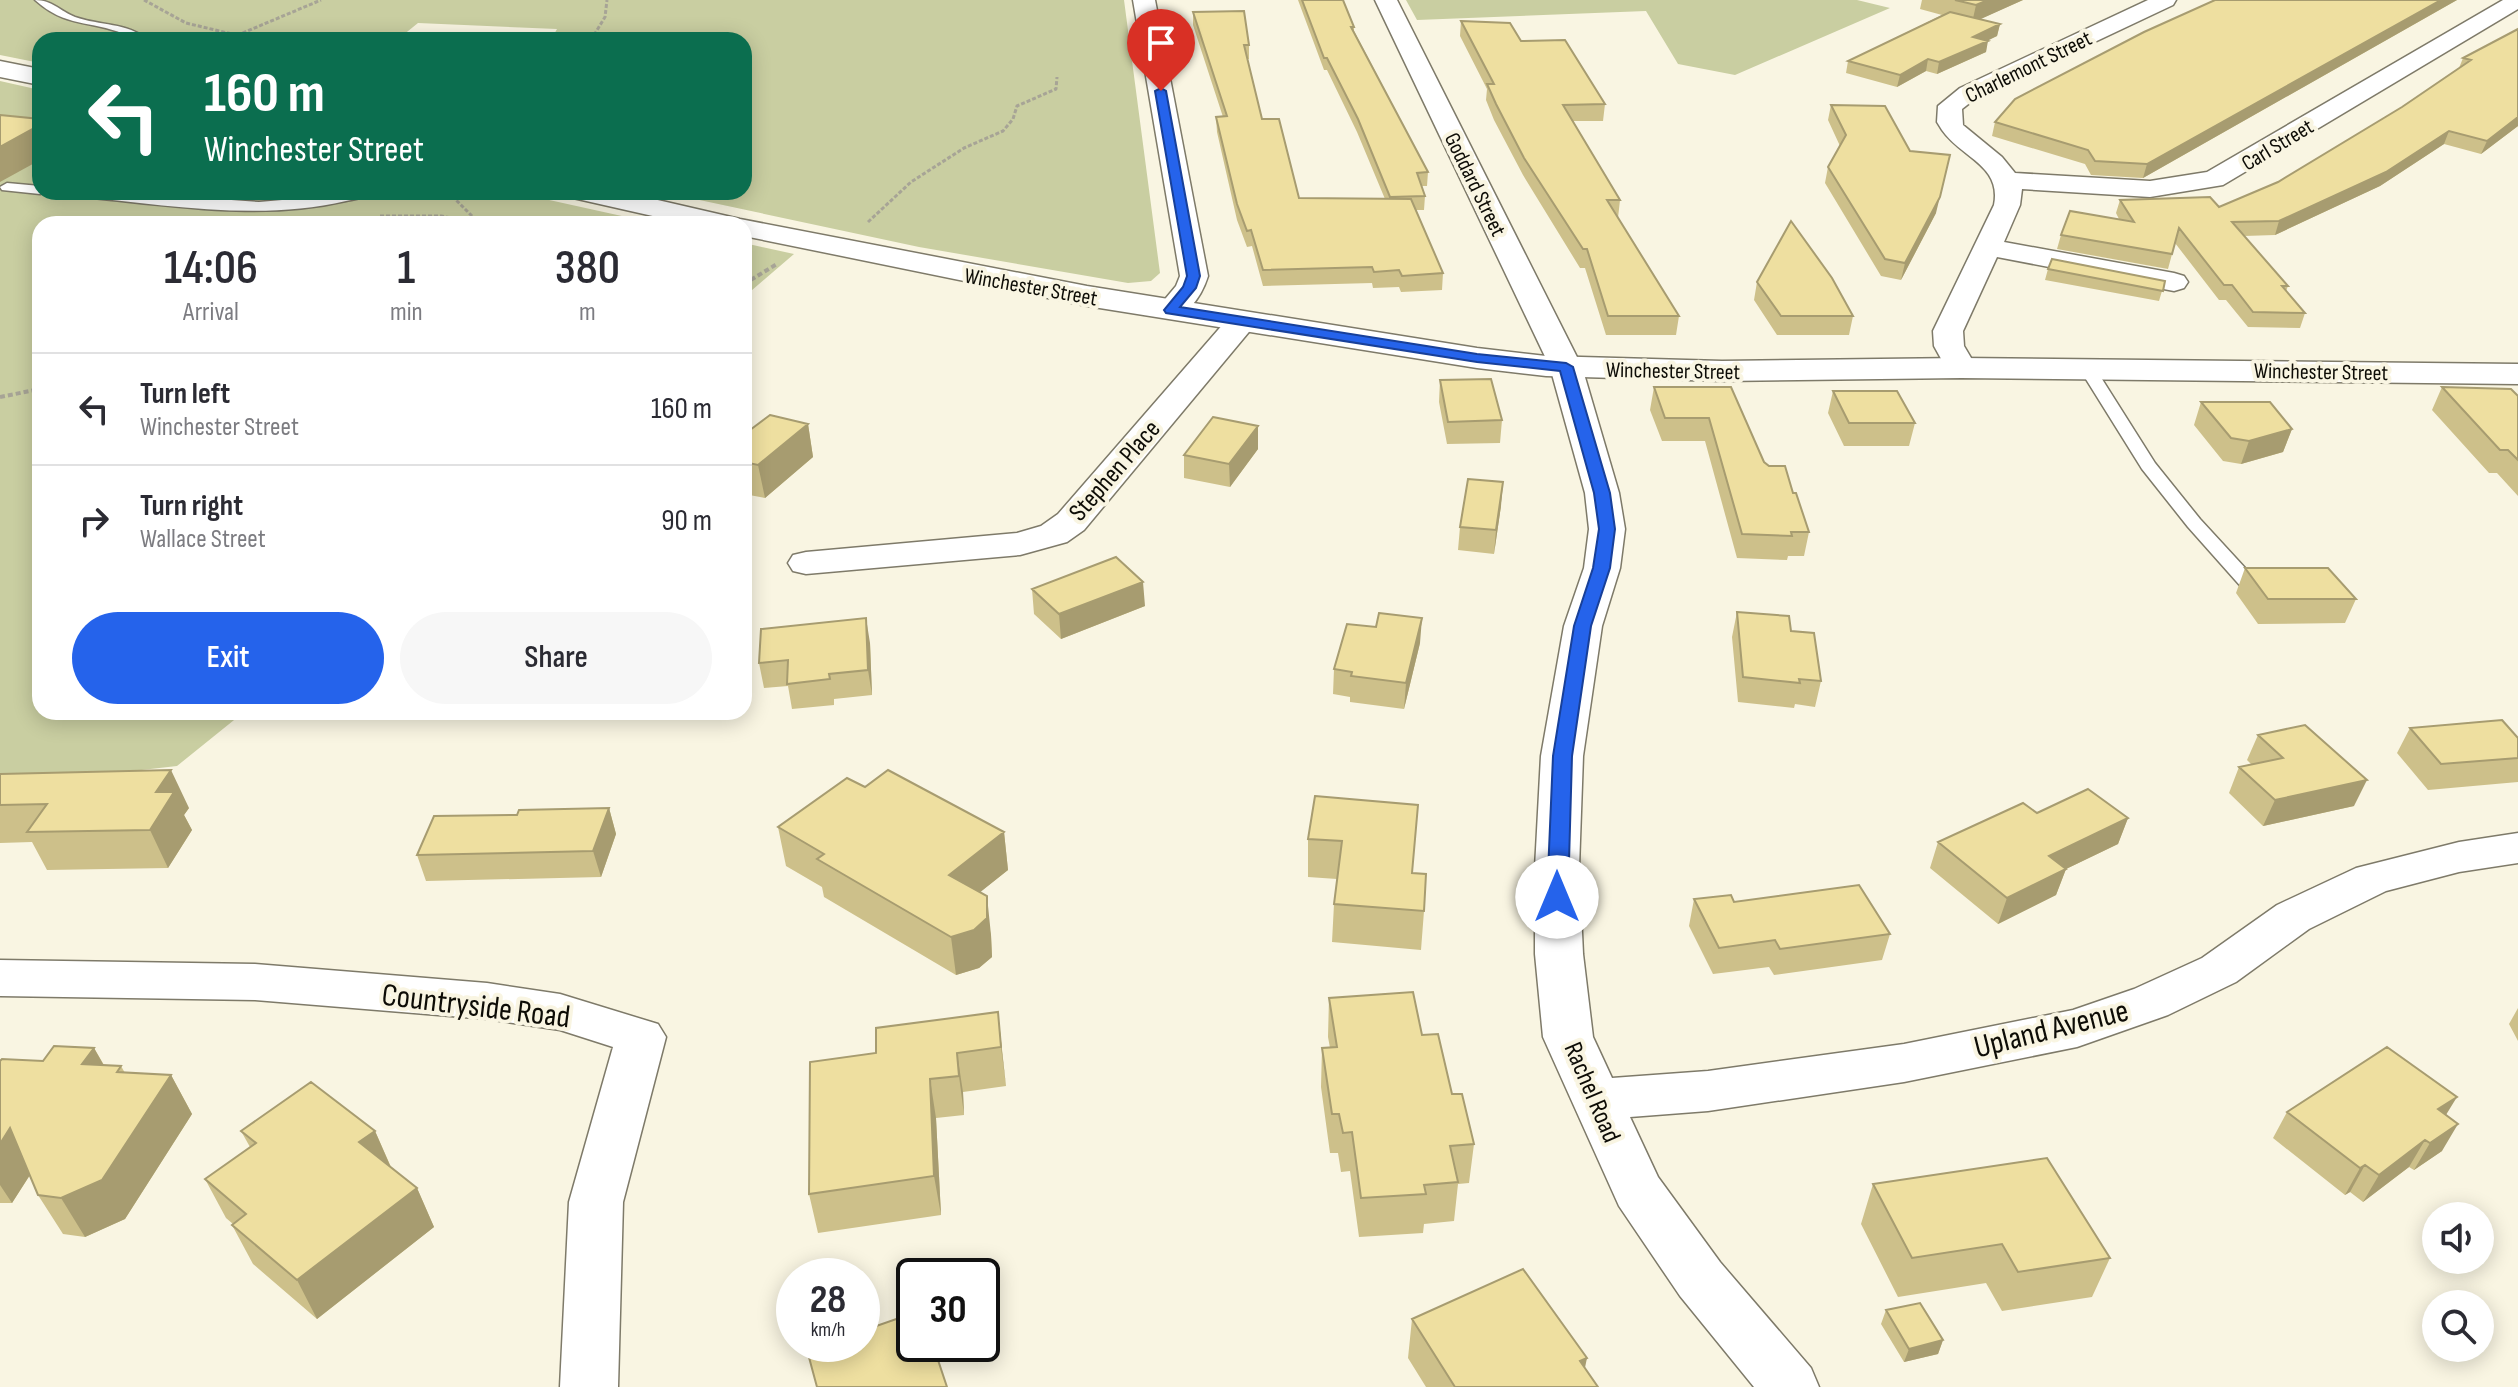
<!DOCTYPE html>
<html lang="en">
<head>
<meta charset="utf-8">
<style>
  :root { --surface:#fff; --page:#f7f7f7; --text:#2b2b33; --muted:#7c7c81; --line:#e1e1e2; --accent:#2563eb }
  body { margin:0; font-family:"Sofia Sans Condensed",sans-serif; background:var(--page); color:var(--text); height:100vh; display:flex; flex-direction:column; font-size:30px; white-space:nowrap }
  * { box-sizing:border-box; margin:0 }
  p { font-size:26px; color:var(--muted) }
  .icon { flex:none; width:44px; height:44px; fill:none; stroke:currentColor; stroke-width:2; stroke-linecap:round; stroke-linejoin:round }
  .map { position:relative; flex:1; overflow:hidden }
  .details { position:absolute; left:32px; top:216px; width:720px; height:504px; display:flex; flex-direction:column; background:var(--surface); border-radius:24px; box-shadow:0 4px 20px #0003 }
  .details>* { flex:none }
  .hud { position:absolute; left:32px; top:32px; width:720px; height:168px; border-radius:24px; box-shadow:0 4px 20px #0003; background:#0b6e4f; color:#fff; overflow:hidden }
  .tools { position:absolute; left:2422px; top:1202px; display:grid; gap:16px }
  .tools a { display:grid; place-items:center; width:72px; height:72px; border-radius:50%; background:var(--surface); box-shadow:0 4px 20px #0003; font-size:40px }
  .speed { position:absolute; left:776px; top:1258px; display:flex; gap:16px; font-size:40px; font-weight:700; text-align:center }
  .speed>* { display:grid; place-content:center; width:104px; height:104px; border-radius:50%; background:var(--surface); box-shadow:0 4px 20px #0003; line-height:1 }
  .speed small { font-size:20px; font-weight:400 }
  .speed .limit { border:4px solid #111; border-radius:12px; background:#fff; color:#111 }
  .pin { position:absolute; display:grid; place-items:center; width:68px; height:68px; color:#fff; margin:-82px -34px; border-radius:50% 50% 50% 0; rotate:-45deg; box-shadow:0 0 8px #0007 }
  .pin .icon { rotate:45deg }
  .me { position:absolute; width:88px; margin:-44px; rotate:0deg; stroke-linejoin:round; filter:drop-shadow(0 0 6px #0008) }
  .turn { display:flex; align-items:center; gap:28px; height:168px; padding:0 40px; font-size:36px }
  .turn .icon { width:104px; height:104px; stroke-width:2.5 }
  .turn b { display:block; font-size:56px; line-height:68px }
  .eta { display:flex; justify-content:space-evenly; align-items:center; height:136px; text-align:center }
  .eta b { font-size:48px; font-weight:600; line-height:56px }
  .primary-button { display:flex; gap:16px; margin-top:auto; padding:16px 40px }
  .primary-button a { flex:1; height:92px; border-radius:48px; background:var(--accent); color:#fff; font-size:32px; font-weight:600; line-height:92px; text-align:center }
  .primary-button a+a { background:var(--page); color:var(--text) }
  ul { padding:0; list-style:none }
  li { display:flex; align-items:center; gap:24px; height:112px; padding:0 40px; border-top:2px solid var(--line) }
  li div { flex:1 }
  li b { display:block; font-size:30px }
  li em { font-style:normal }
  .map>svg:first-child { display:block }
  .green { fill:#c9cea1 }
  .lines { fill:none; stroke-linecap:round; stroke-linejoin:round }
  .lane-casing { stroke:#7e7a69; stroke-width:3 }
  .street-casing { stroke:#7e7a69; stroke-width:3 }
  .secondary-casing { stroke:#7e7a69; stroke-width:3 }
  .path-far1 { stroke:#a7a496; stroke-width:3; stroke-dasharray:4 2; stroke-linecap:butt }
  .path { stroke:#a7a496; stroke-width:4; stroke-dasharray:5 3; stroke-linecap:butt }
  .lane { fill:#fff; fill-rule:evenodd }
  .street { fill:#fff; fill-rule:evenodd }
  .secondary { fill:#fff; fill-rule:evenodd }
  .wall { fill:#cdc08a }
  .shaded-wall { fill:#a79c70 }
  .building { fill:#eedfa0; stroke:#a79c70; stroke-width:2 }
  .route { fill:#2563eb; stroke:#184099; stroke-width:2 }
  .labels { text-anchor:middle; stroke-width:8; stroke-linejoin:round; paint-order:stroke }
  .far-street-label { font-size:22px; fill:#0d0c06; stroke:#f9f5e2 }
  .street-label { font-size:26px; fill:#0d0c06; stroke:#f9f5e2 }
  .near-street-label { font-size:32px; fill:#0d0c06; stroke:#f9f5e2 }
</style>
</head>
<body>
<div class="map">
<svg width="2518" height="1387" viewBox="0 0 2518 1387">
  <rect width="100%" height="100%" fill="#f9f5e2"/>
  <path class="green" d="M0 0H1124L1160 273 1151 281 1128 283 919 247 662 192H744V40H551L557 29 418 23 397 40H40V63L0 55Z
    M1406 0H1857L1890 8 1735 75 1678 64 1646 11 1417 20Z
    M0 81 40 90V192H513L658 224H40V712H244L177 766 0 786Z
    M744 243 794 254 744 297Z"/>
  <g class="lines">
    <g class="lane-casing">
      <path id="lane" d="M35 0C52 0 60 11 75 17 100 26 127 22 148 40 136 40 133 38 124 34 90 20 66 28 35 0Z
        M7 183 40 186V192H45L40 194 2 190 0 187Z
        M66 192H118L259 202 375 192C367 198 356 199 346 201 257 222 162 204 73 196Z
        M2087 363 2095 368 2155 463 2200 519 2258 582 2260 586 2258 590H2244L2188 527 2142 469 2079 368Z"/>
    </g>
    <g class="street-casing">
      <path id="street" d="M1133 0H1155L1208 276C1201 298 1185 322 1161 316L1156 310 1176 286 1180 276Z
        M1375 0H1397L1582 367 1619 493 1625 529 1620 568 1602 626 1583 756 1579 868 1583 954 1593 1037 1612 1078 1708 1071 1904 1044 2073 1010 2134 989 2202 958 2277 905 2356 868 2459 842 2518 833V863L2459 872 2386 891 2309 929 2236 982 2168 1015 2077 1047 1904 1082 1708 1111 1630 1117 1658 1177 1720 1262 1811 1368 1819 1387H1754L1680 1296 1619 1206 1543 1037 1535 954V868L1541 756 1564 626 1584 568 1589 529 1585 493 1550 367Z
        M2148 0H2176L2173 5 1976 98 1962 109 1963 125 2002 157 2015 173 2150 181 2207 172 2503 0H2518V9L2223 185 2150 197 2022 189 2020 205 2004 242 2174 273 2184 276 2188 282 2184 288 2174 291 1997 257 1963 331 1964 346 1977 368 1972 375 1961 377 1950 375 1934 346 1933 331 1994 205C2002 165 1961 158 1942 130L1937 122 1938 106 1960 88Z
        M1242 312 1253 315 1257 321 1253 327 1084 530 1067 542 1020 555 806 574 793 571 788 563 793 555 806 552 1017 533 1041 526 1058 514 1231 315Z
        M0 960 255 964 487 983 560 994 658 1024 666 1037 623 1202 618 1387H560L569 1202 613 1047 560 1030 487 1019 255 1000 0 996Z"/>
    </g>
    <g class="secondary-casing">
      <path id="secondary" d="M0 61 40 69V85L0 77Z
        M568 192H623L740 219 1087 286 1477 348 1546 356 1722 361 1961 358 2518 364V384L1961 378 1722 381 1546 376 1477 368 1087 306 744 236V224H688L573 198Z"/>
    </g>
    <path class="path-far1" d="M144 0 186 23 236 35
      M226 40 321 0
      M591 40 605 17 607 0
      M448 192 477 221
      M380 216H441L482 224
      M868 222 911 182 964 148 1003 131 1013 119 1017 106 1056 89 1057 77"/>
    <path class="path" d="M744 284 777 264
      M0 397 40 389"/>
    <use href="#lane" class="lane"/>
    <use href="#street" class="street"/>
    <use href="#secondary" class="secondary"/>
  </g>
  <path class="wall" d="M1298 0H1343L1354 27V31L1428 172 1427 186H1422L1425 196 1424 210H1416L1443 273 1442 290 1401 292 1399 287 1373 288 1372 283 1263 286 1252 246 1247 247 1237 220 1217 132 1216 117H1223L1193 25V12L1249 45V59H1247L1262 119 1299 198 1385 199 1357 132 1327 70H1324Z
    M1922 0H2023L1980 19 2000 24 1997 36 1987 40 1986 52 1937 74 1926 71 1897 87 1846 73 1848 61 1942 15 1920 9Z
    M2215 0H2457L2143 178 2091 175 2085 164 1992 136 1995 122Z
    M1461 21 1521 41 1605 104 1603 121H1573L1620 200 1618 218 1679 316 1676 335H1606L1585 268H1580L1523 175 1494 120 1486 100 1487 89 1460 36Z
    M2518 29V126L2481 154 2444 144 2380 186 2275 235 2244 236 2288 286 2286 291 2305 313 2300 328 2248 327 2226 300H2219L2175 243 2168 269 2057 249 2061 235 2119 219 2116 213 2120 200 2219 207 2278 182 2402 107 2459 68 2463 58Z
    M1831 105 1936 213 1901 280 1881 276 1825 183 1828 167 1840 146 1828 120Z
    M2048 269 2165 281 2159 301 2045 280Z
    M1757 282 1853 316 1849 335H1777L1754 300Z
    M1440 380 1502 420 1500 443 1447 444 1439 402Z
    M1654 387H1731L1764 462 1793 493 1809 532 1804 556H1788L1787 560 1737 558 1705 441H1662L1650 410Z
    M2442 387 2518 396V496L2497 473H2489L2432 410Z
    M1833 391 1915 423 1909 446H1844L1828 413Z
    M2201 402 2292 429 2283 452 2241 464 2223 461 2194 425Z
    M808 424 813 457 765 498 744 494V433Z
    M1258 426V449L1230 487 1184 478V455Z
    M1501 506 1494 554 1458 550 1460 527Z
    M2245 568 2356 599 2345 623 2258 624 2236 593Z
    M1032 589 1145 606 1061 639 1034 614Z
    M1737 612 1791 631 1821 681 1815 707 1795 704 1794 708 1738 702 1732 637Z
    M870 643 872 695 834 699V705L792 709 788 686 764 688 759 663Z
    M1420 643 1404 709 1350 702V697L1333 694 1334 669Z
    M2410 728 2518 738V782L2428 790 2397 753Z
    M2258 735 2354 806 2263 826 2229 793 2239 767 2251 764 2247 760Z
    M0 774 189 808 184 815 192 830 168 868 47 870 32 842 0 843Z
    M865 787 1004 832 1008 870 980 892 991 935 992 957 979 968 956 975 824 897 822 887 786 866 778 827Z
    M1315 796 1412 873 1424 911 1421 950 1332 942 1334 904 1337 879 1308 877V839Z
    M609 808 616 834 601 877 426 881 417 855 517 815Z
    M2037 813 2128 818 2118 844 2066 869 2056 895 1998 924 1930 868 1938 842Z
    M1694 899 1734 902 1890 934 1882 960 1774 975 1769 967 1713 974 1689 926Z
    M1329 998 1422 1035 1452 1094 1474 1144 1469 1183 1458 1184 1454 1221 1424 1224 1423 1233 1359 1237 1350 1171 1341 1172 1338 1153H1330L1321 1087 1322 1048H1330L1328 1037Z
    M2518 1008V1041L2509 1024Z
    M998 1012 1006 1086 963 1092 964 1115 936 1118 941 1215 818 1233 809 1194 876 1053Z
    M94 1048 104 1065 121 1066 125 1073 171 1075 192 1114 125 1219 85 1237 63 1234 38 1195 30 1175 12 1203H0V1061H43Z
    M2287 1112 2446 1115 2442 1151 2414 1170 2409 1167 2363 1202 2350 1192 2345 1195 2273 1138Z
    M241 1131H375L391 1167 417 1188 434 1227 317 1319 253 1264 232 1225 233 1224 226 1218 205 1179 250 1147Z
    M1873 1184 2110 1258 2092 1297 2002 1311 1986 1283 1898 1297 1861 1224Z
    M1886 1310 1943 1340 1938 1354 1904 1362 1881 1324Z
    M1412 1319 1585 1369 1598 1387H1426L1408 1358Z"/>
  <path class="shaded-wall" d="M1988 0H2023L1972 23 1976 5Z
    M2441 0H2457L2143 178 2147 164Z
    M2000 24 1997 36 1971 49 1973 37Z
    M1988 41 1986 52 1937 74 1939 62Z
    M1928 59 1926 71 1897 87 1900 75Z
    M2518 117V126L2481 154 2487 141Z
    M40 125V160L0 182V147Z
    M2449 131 2444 144 2380 186 2275 235 2279 221Z
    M1950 155 1936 213 1901 280 1905 263Z
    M808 424 813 457 765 498 758 465Z
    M1258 426V449L1230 487 1229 464Z
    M2292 429 2283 452 2241 464 2249 441Z
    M1503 482 1501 506 1494 554 1496 530Z
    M1143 582 1145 606 1061 639 1059 614Z
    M866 618 870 643 872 695 868 670Z
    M1422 618 1420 643 1404 709 1406 683Z
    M171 770 189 808 184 815 192 830 168 868 150 830 156 792Z
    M2367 780 2354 806 2263 826 2275 800Z
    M609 808 616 834 601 877 593 851Z
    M2128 818 2118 844 2066 869 2056 895 1998 924 2007 898 2049 856Z
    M1004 832 1008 870 954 913 949 875Z
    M987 896 991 935 992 957 979 968 956 975 951 937Z
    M998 1012 1002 1051 1006 1086 1001 1047Z
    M94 1048 116 1087 82 1064Z
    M957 1053 963 1092 964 1115 959 1076Z
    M171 1075 192 1114 125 1219 85 1237 61 1198Z
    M930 1079 936 1118 941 1215 934 1176Z
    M2457 1097 2441 1123 2438 1109Z
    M2458 1124 2442 1151 2414 1170 2430 1143Z
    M10 1128 35 1167 12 1203 0 1185V1144Z
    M375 1131 392 1170 359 1142Z
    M2425 1140 2409 1167 2363 1202 2379 1175Z
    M2365 1165 2350 1192 2345 1195 2360 1168Z
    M417 1188 434 1227 317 1319 297 1280Z
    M1943 1340 1938 1354 1904 1362 1909 1349Z
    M1587 1358 1581 1387 1580 1361Z"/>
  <path class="building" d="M1302 0H1343L1354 27H1351L1428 172 1417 173 1425 196 1390 197 1358 119 1327 58H1324Z
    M1955 0H1988L1976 5Z
    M2215 0H2441L2147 164 2095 161 2088 150 1995 122 2015 99 2144 32Z
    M1244 11 1249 45H1244L1262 119H1279L1299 198 1411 199 1443 273 1402 276 1399 270 1374 272 1372 267 1263 270 1251 230 1247 231 1237 204 1216 117 1227 116 1193 12Z
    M1950 12 2000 24 1973 37 1988 41 1939 62 1928 59 1900 75 1848 61Z
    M1461 21 1510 23 1521 41 1565 40 1605 104 1563 105 1620 200H1607L1679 316H1608L1587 249H1583L1524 158 1496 104 1487 84H1494Z
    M2518 29V117L2487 141 2449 131 2386 172 2279 221 2232 222 2288 286H2282L2305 313 2253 312 2232 285H2224L2179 228 2172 254 2061 235 2070 211 2134 222 2120 200 2210 197 2219 207 2278 182 2402 107 2471 60 2463 58Z
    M1831 105 1885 106 1910 151 1950 155 1940 197 1905 263 1885 259 1828 167 1846 135Z
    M0 115 40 119V125L0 147Z
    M1791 221 1832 278 1853 316H1781L1757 282Z
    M2052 259 2165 281 2163 291 2048 269Z
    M1491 379 1502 420 1448 422 1440 380Z
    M1654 387H1731L1764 462 1769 466H1785L1793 493H1796L1809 532H1791L1792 536 1742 534 1709 418H1665Z
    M2442 387 2511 389 2518 396V460L2508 450H2500Z
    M1833 391H1897L1915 423H1849Z
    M2201 402H2270L2292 429 2249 441 2231 438Z
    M770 415 808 424 758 465 744 462V433H746Z
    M1213 417 1258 426 1229 464 1184 455Z
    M1468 479 1503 482 1496 530 1460 527Z
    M1116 557 1143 582 1059 614 1032 589Z
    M2245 568H2328L2356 599H2268Z
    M1737 612 1789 616 1791 631 1814 633 1821 681 1799 679 1800 683 1743 677Z
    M1379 613 1422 618 1406 683 1351 676 1352 672 1334 669 1347 624 1376 627Z
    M866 618 868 670 829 674 830 679 787 684 788 660 759 663 761 629Z
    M2502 720 2518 738V758L2441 764 2410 728Z
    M2305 725 2367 780 2275 800 2239 767 2283 758 2258 735Z
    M171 770 156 792H174L150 830 27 832 47 804 0 805V774Z
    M888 770 1004 832 949 875 987 896V918L974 930 951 937 817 859 824 854 778 827 847 778 865 787Z
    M2088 789 2128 818 2049 856 2066 869 2007 898 1938 842 2023 803 2037 813Z
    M1315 796 1418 805 1412 873 1426 874 1424 911 1334 904 1342 841 1308 839Z
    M609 808 593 851 417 855 434 816 517 815 519 810Z
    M1859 885 1890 934 1780 949 1775 940 1719 948 1694 899 1731 895 1734 902Z
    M1413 992 1422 1035 1438 1034 1452 1094H1462L1474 1144 1450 1146 1458 1182 1424 1185 1426 1194 1361 1198 1352 1132 1343 1133 1339 1114H1332L1322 1048 1337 1047 1329 998Z
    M998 1012 1001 1047 957 1053 959 1076 930 1079 934 1176 809 1194 810 1062 876 1053V1028Z
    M54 1046 94 1048 82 1064 121 1066 117 1072 171 1075 102 1180 61 1198 38 1195 10 1128 0 1144V1061L2 1059 43 1061Z
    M2387 1047 2457 1097 2438 1109 2458 1124 2430 1143 2425 1140 2379 1175 2365 1165 2360 1168 2287 1112Z
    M311 1082 375 1131 359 1142 417 1188 297 1280 232 1225 246 1214 205 1179 256 1143 241 1131Z
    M2047 1158 2110 1258 2018 1272 2002 1244 1912 1258 1873 1184Z
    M1523 1269 1587 1358 1580 1361 1598 1387H1455L1412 1319Z
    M1920 1303 1943 1340 1909 1349 1886 1310Z
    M902 1317 915 1355 934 1348 947 1387H817L807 1350 825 1344H862V1331Z"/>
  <path class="route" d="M1161 88 1166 91 1200 276 1196 288 1180 307 1477 354 1566 363 1573 367 1610 493 1615 529 1610 568 1591 626 1572 756 1568 897 1565 902H1550L1547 897 1553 756 1574 626 1593 568 1599 529 1594 493 1560 371 1477 362 1166 313 1164 310 1183 287 1187 276 1155 91Z"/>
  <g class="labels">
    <g class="far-street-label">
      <text transform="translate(2028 66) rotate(-26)" y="8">Charlemont Street</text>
      <text transform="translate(2277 144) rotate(-31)" y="8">Carl Street</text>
      <text transform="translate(1476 184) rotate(64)" y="8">Goddard Street</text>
      <text transform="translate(1031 286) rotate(10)" y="8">Winchester Street</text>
      <text transform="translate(1673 370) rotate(1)" y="8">Winchester Street</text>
      <text transform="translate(2321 371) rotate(1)" y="8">Winchester Street</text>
    </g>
    <g class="street-label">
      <text transform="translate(1114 470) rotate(-49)" y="9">Stephen Place</text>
      <text transform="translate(1593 1092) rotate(67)" y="9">Rachel Road</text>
    </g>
    <g class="near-street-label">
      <text transform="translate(476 1005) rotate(7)" y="11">Countryside Road</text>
      <text transform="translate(2051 1028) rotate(-14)" y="11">Upland Avenue</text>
    </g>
  </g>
</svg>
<div class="tools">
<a><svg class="icon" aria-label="sound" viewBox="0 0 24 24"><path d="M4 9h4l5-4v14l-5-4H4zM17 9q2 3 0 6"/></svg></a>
<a><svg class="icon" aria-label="search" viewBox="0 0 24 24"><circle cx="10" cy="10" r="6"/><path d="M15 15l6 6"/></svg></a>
</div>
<div class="speed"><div>28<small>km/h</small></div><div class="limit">30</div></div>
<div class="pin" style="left:1161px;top:91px;background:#d93025"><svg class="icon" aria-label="arrive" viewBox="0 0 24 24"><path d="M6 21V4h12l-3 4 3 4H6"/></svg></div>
<svg class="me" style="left:1557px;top:897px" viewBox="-20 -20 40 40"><circle r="19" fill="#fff"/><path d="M0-13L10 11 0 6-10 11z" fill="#2563eb"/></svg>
<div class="hud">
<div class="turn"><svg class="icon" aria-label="left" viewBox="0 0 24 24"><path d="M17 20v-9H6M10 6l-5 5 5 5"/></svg><div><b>160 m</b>Winchester Street</div></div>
</div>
<section class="details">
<div class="eta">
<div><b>14:06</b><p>Arrival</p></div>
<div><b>1</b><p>min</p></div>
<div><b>380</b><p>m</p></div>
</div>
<ul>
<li><svg class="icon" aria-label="left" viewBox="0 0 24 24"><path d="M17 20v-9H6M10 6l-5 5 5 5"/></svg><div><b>Turn left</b><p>Winchester Street</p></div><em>160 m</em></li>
<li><svg class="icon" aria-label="right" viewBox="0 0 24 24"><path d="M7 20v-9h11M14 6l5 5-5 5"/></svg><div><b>Turn right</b><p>Wallace Street</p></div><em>90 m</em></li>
</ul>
<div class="primary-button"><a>Exit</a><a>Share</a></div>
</section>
</div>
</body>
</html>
